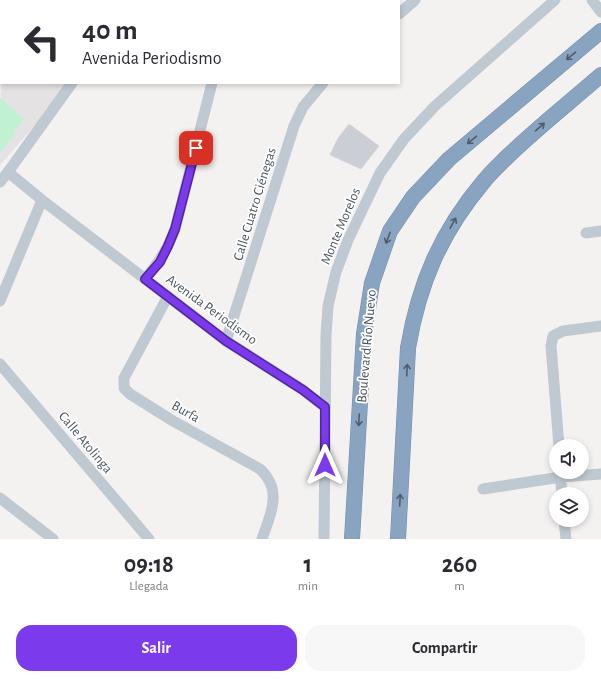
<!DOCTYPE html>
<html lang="es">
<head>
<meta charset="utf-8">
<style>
  :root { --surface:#fff; --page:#f7f7f7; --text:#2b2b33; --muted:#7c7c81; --accent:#7c3aed }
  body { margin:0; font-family:"Alegreya Sans",sans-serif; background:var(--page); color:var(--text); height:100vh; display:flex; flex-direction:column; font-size:15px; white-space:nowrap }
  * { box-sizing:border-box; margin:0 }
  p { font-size:13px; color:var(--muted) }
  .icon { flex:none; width:22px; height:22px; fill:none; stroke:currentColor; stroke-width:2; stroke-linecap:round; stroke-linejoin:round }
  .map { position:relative; height:539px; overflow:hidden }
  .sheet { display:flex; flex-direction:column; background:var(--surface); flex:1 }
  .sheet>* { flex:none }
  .hud { position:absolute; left:0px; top:0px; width:400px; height:84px; box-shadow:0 2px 6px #0003; background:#fff; color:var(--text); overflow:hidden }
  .buttons { position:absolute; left:549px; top:439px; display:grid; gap:8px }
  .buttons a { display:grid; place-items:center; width:40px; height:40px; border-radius:50%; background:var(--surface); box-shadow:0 2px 6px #0003; font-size:20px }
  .pin { position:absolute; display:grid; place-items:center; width:34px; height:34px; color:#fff; margin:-17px; border-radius:8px; box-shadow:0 2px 6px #0006 }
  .me { position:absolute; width:44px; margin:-22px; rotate:0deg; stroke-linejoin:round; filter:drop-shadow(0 0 3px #0008) }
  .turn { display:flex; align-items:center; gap:14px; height:84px; padding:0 16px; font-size:18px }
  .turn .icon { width:52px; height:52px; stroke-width:2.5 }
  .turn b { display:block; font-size:28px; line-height:34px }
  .eta { display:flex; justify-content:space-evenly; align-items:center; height:68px; text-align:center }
  .eta b { font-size:24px; font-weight:700; line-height:28px }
  .button { display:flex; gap:8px; margin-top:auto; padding:8px 16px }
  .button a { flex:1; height:46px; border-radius:16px; background:var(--accent); color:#fff; font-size:16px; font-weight:700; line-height:46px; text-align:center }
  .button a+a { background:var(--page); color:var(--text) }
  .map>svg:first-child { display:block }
  .education { fill:#e5e2e3 }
  .green { fill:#c0f1d3 }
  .building { fill:#cbced4; stroke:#d5d8dd }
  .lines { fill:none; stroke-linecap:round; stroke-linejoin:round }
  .highway-casing { stroke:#748fac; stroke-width:16 }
  .minor { stroke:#bfc9d1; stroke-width:11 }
  .highway { stroke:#89a4c1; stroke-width:15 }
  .oneway { stroke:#4f5d6a }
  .route-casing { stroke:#51269a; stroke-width:10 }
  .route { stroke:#7c3aed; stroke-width:7 }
  .labels { text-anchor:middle; stroke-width:3.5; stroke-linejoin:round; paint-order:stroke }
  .street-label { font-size:14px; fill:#495560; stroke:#fff }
</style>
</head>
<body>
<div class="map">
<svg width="601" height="539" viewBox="0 0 601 539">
  <rect width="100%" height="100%" fill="#f4f1f1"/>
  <path class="education" d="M1 51V83H68L36 124 0 165Z"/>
  <path class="green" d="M0 98 24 119 13 132 15 134 0 152Z"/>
  <path class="building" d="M349 124 379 146 361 169 330 155 338 138Z"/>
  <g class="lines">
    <g class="highway-casing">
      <path id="highway" d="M352 539 364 334 372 283 390 231 413 197 449 159 601 31
        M398 539 408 348C419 283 441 232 484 181 491 172 499 165 507 157 537 128 570 102 601 75"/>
    </g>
    <path class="minor" d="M67 0 68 1
      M592 0 601 12
      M32 1 33 0
      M269 1 270 0
      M399 14 415 0
      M0 39 1 38
      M8 172 42 200 226 341 303 390 325 407
      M0 182 8 172 72 83
      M586 233 601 231
      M145 279C160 261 167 250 175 229L212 83
      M168 296 124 378V388L130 394 173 421 260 469C263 472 266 475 268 479 280 497 268 521 262 539
      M0 301 42 200
      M226 341 294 126 303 107 323 83
      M0 364 149 539
      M559 446 551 346 553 336 563 331 601 326
      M560 472 562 494
      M483 489 561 477 601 474
      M0 498 53 539
      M564 520 566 539
      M324 539 326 335 328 306 336 272 348 240 380 173 404 139 435 106 555 0"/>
    <use href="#highway" class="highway"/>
  </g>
  <defs><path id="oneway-shaft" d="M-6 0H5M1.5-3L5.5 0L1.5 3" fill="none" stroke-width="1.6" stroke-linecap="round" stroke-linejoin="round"/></defs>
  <g class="oneway">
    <use href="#oneway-shaft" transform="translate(571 56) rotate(140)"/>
    <use href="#oneway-shaft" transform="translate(540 127) rotate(-41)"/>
    <use href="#oneway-shaft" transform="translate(472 140) rotate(140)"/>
    <use href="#oneway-shaft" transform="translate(453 223) rotate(-61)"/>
    <use href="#oneway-shaft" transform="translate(388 238) rotate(110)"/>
    <use href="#oneway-shaft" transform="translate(407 370) rotate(-87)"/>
    <use href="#oneway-shaft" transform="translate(359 420) rotate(93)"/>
    <use href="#oneway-shaft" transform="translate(400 500) rotate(-87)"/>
  </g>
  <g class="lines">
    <g class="route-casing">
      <path id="route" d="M196 148 175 229 168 246 160 262 145 279 226 341 303 390 325 407V465"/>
    </g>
    <use href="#route" class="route"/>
  </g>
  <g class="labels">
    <g class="street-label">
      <text transform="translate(254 204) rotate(-73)" y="5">Calle Cuatro Ciénegas</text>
      <text transform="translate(340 226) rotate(-67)" y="5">Monte Morelos</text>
      <text transform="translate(212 309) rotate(36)" y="5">Avenida Periodismo</text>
      <text transform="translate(366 346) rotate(-85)" y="5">Boulevard Río Nuevo</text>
      <text transform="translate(186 411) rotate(30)" y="5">Burfa</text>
      <text transform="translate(86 442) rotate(50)" y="5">Calle Atolinga</text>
    </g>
  </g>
</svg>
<div class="buttons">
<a><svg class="icon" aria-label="sound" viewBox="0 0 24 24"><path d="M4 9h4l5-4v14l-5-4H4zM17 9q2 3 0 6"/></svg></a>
<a><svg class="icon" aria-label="layers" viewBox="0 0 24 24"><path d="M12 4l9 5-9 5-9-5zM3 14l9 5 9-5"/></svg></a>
</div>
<div class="pin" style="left:196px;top:148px;background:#d93025"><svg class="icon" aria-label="arrive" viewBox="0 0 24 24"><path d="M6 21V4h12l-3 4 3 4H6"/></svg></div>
<svg class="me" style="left:325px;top:465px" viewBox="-20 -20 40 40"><path d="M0-17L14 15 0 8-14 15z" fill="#7c3aed" stroke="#fff" stroke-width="4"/></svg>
<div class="hud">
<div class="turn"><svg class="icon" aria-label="left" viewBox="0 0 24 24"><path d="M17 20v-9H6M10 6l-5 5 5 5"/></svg><div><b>40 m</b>Avenida Periodismo</div></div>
</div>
</div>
<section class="sheet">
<div class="eta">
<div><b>09:18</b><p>Llegada</p></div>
<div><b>1</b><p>min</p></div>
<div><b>260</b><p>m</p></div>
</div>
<div class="button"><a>Salir</a><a>Compartir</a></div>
</section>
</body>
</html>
